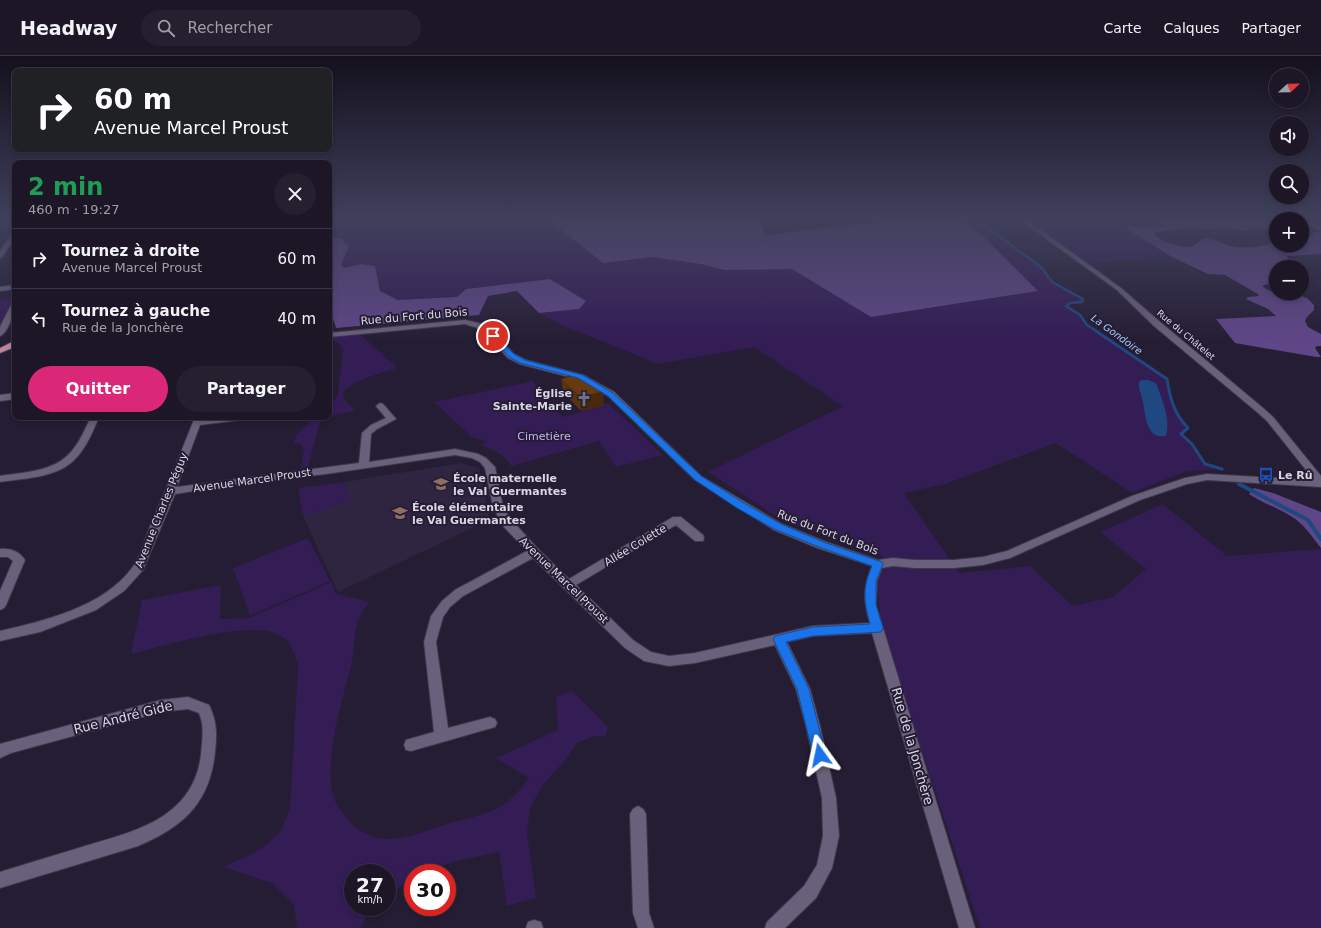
<!DOCTYPE html>
<html lang="fr">
<head>
<meta charset="utf-8">
<style>
  :root { --surface:#1c1627; --page:#251f2f; --text:#f1f3f6; --muted:#a09fa7; --line:#3a3544; --accent:#db2777 }
  body { margin:0; font-family:"DejaVu Sans",sans-serif; background:var(--page); color:var(--text); height:100vh; display:flex; flex-direction:column; font-size:15px; white-space:nowrap }
  * { box-sizing:border-box; margin:0 }
  p { font-size:13px; color:var(--muted) }
  .icon { flex:none; width:22px; height:22px; fill:none; stroke:currentColor; stroke-width:2; stroke-linecap:round; stroke-linejoin:round }
  .map { position:relative; flex:1; overflow:hidden }
  .drawer { position:absolute; left:12px; top:104px; width:320px; height:260px; display:flex; flex-direction:column; background:var(--surface); border-radius:8px; box-shadow:0 2px 6px #0003,0 0 0 1px var(--line) }
  .drawer>* { flex:none }
  .guide { position:absolute; left:12px; top:12px; width:320px; height:84px; border-radius:8px; box-shadow:0 2px 6px #0003,0 0 0 1px var(--line); background:#202124; color:#fff; overflow:hidden }
  .needle { width:26px; rotate:68deg }
  .tools { position:absolute; left:1269px; top:12px; display:grid; gap:8px }
  .tools a { display:grid; place-items:center; width:40px; height:40px; border-radius:50%; background:var(--surface); box-shadow:0 2px 6px #0003,0 0 0 1px var(--line); font-size:20px }
  .speed { position:absolute; left:344px; top:808px; display:flex; gap:8px; font-size:20px; font-weight:700; text-align:center }
  .speed>* { display:grid; place-content:center; width:52px; height:52px; border-radius:50%; background:var(--surface); box-shadow:0 2px 6px #0003,0 0 0 1px var(--line); line-height:1 }
  .speed small { font-size:10px; font-weight:400 }
  .speed .limit { border:6px solid #d22; background:#fff; color:#111 }
  .pin { position:absolute; display:grid; place-items:center; width:34px; height:34px; color:#fff; margin:-17px; border:2px solid #fff; border-radius:50%; box-shadow:0 1px 4px #0007 }
  .me { position:absolute; width:44px; margin:-22px; rotate:348deg; stroke-linejoin:round; filter:drop-shadow(0 0 3px #0008) }
  .turn { display:flex; align-items:center; gap:14px; height:84px; padding:0 16px; font-size:18px }
  .turn .icon { width:52px; height:52px; stroke-width:2.5 }
  .turn b { display:block; font-size:28px; line-height:34px }
  .round { display:grid; place-items:center; flex:none; width:42px; height:42px; border-radius:21px; background:var(--page) }
  .head { display:flex; align-items:center; justify-content:space-between; height:68px; padding:0 16px }
  h1 { font-size:24px; font-weight:600; line-height:30px; color:#1e9e55 }
  .action { display:flex; gap:8px; margin-top:auto; padding:8px 16px }
  .action a { flex:1; height:46px; border-radius:24px; background:var(--accent); color:#fff; font-size:16px; font-weight:600; line-height:46px; text-align:center }
  .action a+a { background:var(--page); color:var(--text) }
  ul { padding:0; list-style:none }
  li { display:flex; align-items:center; gap:12px; height:60px; padding:0 16px; border-top:1px solid var(--line) }
  li div { flex:1 }
  li b { display:block; font-size:15px }
  li em { font-style:normal }
  header { display:flex; align-items:center; gap:24px; box-sizing:border-box; height:56px; padding:0 20px; background:var(--surface); border-bottom:1px solid var(--line) }
  header strong { font-size:19px }
  nav { display:flex; gap:22px; margin-inline-start:auto; font-size:14px }
  .search { width:280px; height:36px; background:var(--page); display:flex; align-items:center; gap:10px; box-sizing:border-box; padding:0 14px; border-radius:22px; color:var(--muted); font-size:15px }
  .map>svg:first-child { display:block }
  .built { fill:#2f2541 }
  .green { fill:#341c55 }
  .forest { fill:#5f4687 }
  .water { fill:#204880 }
  .lines { fill:none; stroke-linecap:round; stroke-linejoin:round }
  .stream-far2 { stroke:#204880; stroke-width:2.5 }
  .stream-far1 { stroke:#204880; stroke-width:3 }
  .stream { stroke:#204880; stroke-width:4 }
  .minor-casing { stroke:#3f384b; stroke-width:2 }
  .major-casing { stroke:#3f384b; stroke-width:2 }
  .minor { fill:#69607b; fill-rule:evenodd }
  .major { fill:#be869d; fill-rule:evenodd }
  .wall { fill:#59320e }
  .shaded-wall { fill:#49290b }
  .building { fill:#683a10; stroke:#49290b }
  .route { fill:#1a73e8; stroke:#114b97 }
  .labels { text-anchor:middle; stroke-width:4; stroke-linejoin:round; paint-order:stroke }
  .far-street-label { font-size:9px; fill:#dad5e5; stroke:#251d34 }
  .far-water-label { font-size:10px; font-style:italic; fill:#a4c7fa; stroke:#251d34 }
  .street-label { font-size:11px; fill:#dad5e5; stroke:#251d34 }
  .poi-label { font-size:11px; font-weight:bold; fill:#dad5e5; stroke:#251d34; text-anchor:start }
  .park-label { font-size:11px; fill:#c9affb; stroke:#251d34 }
  .near-street-label { font-size:13px; fill:#dad5e5; stroke:#251d34 }
</style>
</head>
<body>
<header>
<strong>Headway</strong>
<div class="search"><svg class="icon" aria-label="search" viewBox="0 0 24 24"><circle cx="10" cy="10" r="6"/><path d="M15 15l6 6"/></svg>Rechercher</div>
<nav><a>Carte</a><a>Calques</a><a>Partager</a></nav>
</header>
<div class="map">
<svg width="1321" height="872" viewBox="0 0 1321 872">
  <rect width="100%" height="100%" fill="#251d34"/>
  <path class="built" d="M461 407 479 412 489 460 470 473 338 536 303 460 349 445 345 426Z"/>
  <path class="green" d="M329 164H549L603 206 652 201 701 208 725 214 792 213 871 261 1037 235 983 180 960 164H977L1041 211 1052 226 1083 243 1082 246 1070 247 1066 250 1080 259 1087 269 1150 313 1167 323C1170 341 1173 359 1188 372L1182 378 1192 388 1205 408 1222 413 1187 415 1132 437 1056 387 945 428 904 437 959 517 1030 510 1073 550 1113 541 1146 513 1100 476 1163 448 1227 500 1321 493V872H980L881 570 877 526 882 500 784 465 708 416 843 350 754 291 658 308 564 270 539 257 579 253 550 223 466 233 457 241 398 244 380 235 375 210 361 208 343 212 340 209 349 190 342 183 329 181Z
    M1027 164H1114L1172 201 1090 207Z
    M13 242 8 255 0 269V244Z
    M361 279 397 312C387 315 339 328 343 341 345 346 352 350 355 355L329 360V345L334 344 338 338 343 296C342 288 338 286 330 284L333 281Z
    M533 325 548 347 563 361 608 347 663 399 616 411 599 385 511 410C503 397 495 394 482 390L486 385 472 381 434 346Z
    M309 361H328L323 363 319 369 308 411 301 412 304 393 300 388 294 387 296 379 307 369Z
    M345 426 350 445 303 460 298 432Z
    M308 482 330 525 250 560 233 512Z
    M331 526 336 538 370 546C350 567 357 589 350 614 341 648 322 711 335 745 337 750 342 755 345 760 354 772 367 781 383 783 403 785 425 775 444 769 460 764 478 761 494 754 508 748 520 734 529 722L496 702 558 674 556 641 572 635 608 671 606 680H594L577 687 566 703 542 730 530 752 527 777 536 842 507 850 499 796 456 805 423 817H413V822L387 840V817H353V851H376L366 861 360 872H297L294 849 272 827 223 811 254 797 267 788 280 776 290 753 298 609C294 597 291 585 279 579 251 563 163 590 131 598L142 544 221 529 220 563 249 562Z"/>
  <path class="forest" d="M549 164H759L765 179 892 164H960L983 180 1038 235 871 261 792 213 725 214 701 208 652 201 603 207Z
    M1154 164 1276 165V175L1258 171 1244 175 1224 171 1214 173 1190 172 1155 176V179C1161 186 1183 193 1193 190 1200 187 1199 182 1209 183 1215 183 1221 187 1227 189 1244 194 1260 191 1276 186V189H1302V181L1311 180 1313 176 1321 177V198L1287 200 1288 203 1304 211 1309 218 1306 220 1302 221V211H1276V225L1262 230C1278 243 1289 234 1304 241 1308 242 1311 246 1314 249V254L1307 261 1305 265 1308 271 1321 278V290H1317L1315 292 1321 301H1316L1235 287 1216 263 1276 260 1268 253 1246 243 1248 241 1259 240 1258 238 1225 219 1208 218 1172 201 1124 171H1164Z
    M329 181 342 183 349 190 341 209 344 212 361 208 375 210 380 235 398 244 457 241 466 233 550 223 586 245 579 253 539 257 517 235 488 240 479 259 336 272 329 249Z
    M1254 432 1273 437 1321 456V492C1315 485 1309 475 1301 468 1288 455 1265 449 1249 438Z"/>
  <path class="water" d="M1141 324H1148L1156 327C1162 343 1171 364 1166 380 1144 384 1146 355 1142 342 1141 336 1138 332 1139 326Z"/>
  <g class="lines">
    <path class="stream-far2" d="M977 164 1041 211 1052 226 1083 243 1082 246 1070 247 1066 250 1080 259 1087 269 1098 276"/>
    <path class="stream-far1" d="M1096 275 1167 323C1170 342 1174 358 1188 372L1181 378 1192 388 1205 408 1222 413"/>
    <path class="stream" d="M1239 428 1308 464 1321 483"/>
    <g class="minor-casing">
      <path id="minor" d="M1020 164H1027L1121 232 1160 266 1263 352 1273 361 1321 420V431L1207 424 1187 428 1140 444 1010 502 983 509 954 512H915L893 510 882 512 877 525 876 549 975 872H959L872 577 813 580 787 586 810 633 820 670 836 742 839 780 832 812 816 842 785 872H765L767 866 804 830 817 809 823 780 822 742 806 670 796 633 775 589 695 607 669 610 644 605 625 592 533 502 463 540 450 551 443 561 436 586 448 672 490 661 495 663 497 667 495 671 411 695 406 694 404 689 406 684 434 676 424 586 431 560 442 545 455 534 527 495 504 471 498 461 492 446 485 412 480 406 472 402 455 399 326 418 244 427 175 438 143 514 124 535 96 554 40 576 0 585V575C44 565 103 551 132 512 140 502 144 486 149 473 165 436 180 399 195 361H203L202 364 221 361H244L240 364 200 369 177 431 359 407 362 377 371 369 386 362 376 350 380 347 383 348 396 363 377 373 371 378 369 406 455 393 478 398 486 402 495 411 502 446 508 460 538 493 569 523 673 461H681L703 479 704 482 703 485H695L676 469 576 529 633 584 651 596 669 600 695 597 813 570 870 567C863 545 863 532 872 510L818 492 774 474 695 424 608 340 577 323 520 308 508 302 481 273 465 268 329 281V277L465 264 487 269 514 298 526 304 583 319 614 336 701 420 782 468 826 486 878 504 893 502 915 504H954L983 501 1007 495 1132 440 1185 422 1207 418 1314 424 1267 365 1257 356 1154 270 1117 234Z
        M1302 164H1308L1321 171V175Z
        M15 175V182L2 201 0 202V195L13 176Z
        M15 229V233L0 235V231Z
        M15 247C15 256 8 277 0 280V271L11 249Z
        M15 337V343L0 345V339Z
        M91 361H99C93 375 87 390 77 401 59 422 26 422 0 426V420C24 416 54 416 71 396 80 386 85 373 91 361Z
        M0 493C10 492 19 495 25 504L6 549 4 552 0 554V535L13 505 8 501H0Z
        M188 641 209 649C217 665 217 678 215 696 210 747 183 771 138 790L0 832V816C28 807 57 799 85 790 136 775 193 762 201 699 202 685 205 671 199 657L188 653 161 656 11 697 0 702V688L161 644Z
        M638 750 643 753 646 758 649 857 654 872H638L633 857 630 758 633 753Z
        M534 864 541 866 543 872H526L528 866Z"/>
    </g>
    <g class="major-casing">
      <path id="major" d="M12 286H15V291L0 297V292Z"/>
    </g>
    <use href="#minor" class="minor"/>
    <use href="#major" class="major"/>
  </g>
  <path class="wall" d="M561 323 591 329 604 349 581 355 563 336Z"/>
  <path class="shaded-wall" d="M603 336 604 349 581 355 580 341Z"/>
  <path class="building" d="M579 317 591 329 595 328 603 336 580 341 561 323Z"/>
  <linearGradient id="sky" x2="0" y2="1"><stop stop-color="#14101d"/><stop offset="0.57" stop-color="#40405c"/><stop offset="1" stop-color="#40405c" stop-opacity="0"/></linearGradient>
  <rect width="1321" height="286" fill="url(#sky)"/>
  <path class="route" d="M493 278 495 279 514 298 525 304 583 319 613 337 701 420 744 447 781 468 826 487 882 506 883 508 876 525V549L883 572 881 576 813 580 786 586 809 633 826 699 824 703 820 705 815 703 813 699 797 633 773 583 775 580 779 579 813 571 870 568C864 545 862 533 872 510L819 491 774 473 737 452 695 424 608 340 578 322 520 307 509 301 491 282 490 280Z"/>
  <defs>
    <g id="church-bare" transform="scale(1.2)"><path d="M-1.2-6h2.4v3.5h3.3v2.4h-3.3V6h-2.4V-.1h-3.3v-2.4h3.3Z" fill="#6b7280" stroke="#251d34" stroke-width="2.5" paint-order="stroke"/></g>
    <g id="bus-bare" transform="scale(1.2)"><path d="M-5-6H5V4H4V6H2V4H-2V6H-4V4H-5ZM-3.5-4V0h7V-4ZM-3.5 1.2v1.5H-2V1.2ZM2 1.2v1.5H3.5V1.2Z" fill="#1a4fb4" stroke="#251d34" stroke-width="2.5" paint-order="stroke"/></g>
    <g id="school-bare" transform="scale(1.2)"><path d="M0-5L7-2L0 1L-7-2ZM-4 1L0 2.5L4 1V4Q0 6-4 4Z" fill="#8d6e63" stroke="#251d34" stroke-width="2.5" paint-order="stroke"/></g>
  </defs>
  <g fill-rule="evenodd">
    <use href="#church-bare" x="584" y="343"/>
    <use href="#bus-bare" x="1266" y="419"/>
    <use href="#school-bare" x="441" y="428"/>
    <use href="#school-bare" x="400" y="457"/>
  </g>
  <g class="labels">
    <g class="far-street-label">
      <text transform="translate(1186 279) rotate(40)" y="3">Rue du Châtelet</text>
    </g>
    <g class="far-water-label">
      <text transform="translate(1117 278) rotate(36)" y="4">La Gondoire</text>
    </g>
    <g class="street-label">
      <text transform="translate(414 260) rotate(-5)" y="4">Rue du Fort du Bois</text>
      <text transform="translate(252 424) rotate(-8)" y="4">Avenue Marcel Proust</text>
      <text transform="translate(161 454) rotate(-68)" y="4">Avenue Charles Péguy</text>
      <text transform="translate(828 476) rotate(21)" y="4">Rue du Fort du Bois</text>
      <text transform="translate(635 489) rotate(-31)" y="4">Allée Colette</text>
      <text transform="translate(564 524) rotate(44)" y="4">Avenue Marcel Proust</text>
    </g>
    <g class="poi-label">
      <text x="572" y="341" text-anchor="end">Église<tspan x="572" dy="13">Sainte-Marie</tspan></text>
      <text x="1278" y="423">Le Rû</text>
      <text x="453" y="426">École maternelle<tspan x="453" dy="13">le Val Guermantes</tspan></text>
      <text x="412" y="455">École élémentaire<tspan x="412" dy="13">le Val Guermantes</tspan></text>
    </g>
    <g class="park-label">
      <text x="544" y="384">Cimetière</text>
    </g>
    <g class="near-street-label">
      <text transform="translate(123 661) rotate(-14)" y="5">Rue André Gide</text>
      <text transform="translate(913 690) rotate(74)" y="5">Rue de la Jonchère</text>
    </g>
  </g>
</svg>
<div class="tools">
<a><svg class="needle" viewBox="-14 -14 28 28"><path d="M0-13l5 13h-10z" fill="#e53935"/><path d="M0 13l5-13h-10z" fill="#a09fa7"/></svg></a>
<a><svg class="icon" aria-label="sound" viewBox="0 0 24 24"><path d="M4 9h4l5-4v14l-5-4H4zM17 9q2 3 0 6"/></svg></a>
<a><svg class="icon" aria-label="search" viewBox="0 0 24 24"><circle cx="10" cy="10" r="6"/><path d="M15 15l6 6"/></svg></a>
<a>+</a>
<a>−</a>
</div>
<div class="speed"><div>27<small>km/h</small></div><div class="limit">30</div></div>
<div class="pin" style="left:493px;top:280px;background:#d93025"><svg class="icon" aria-label="arrive" viewBox="0 0 24 24"><path d="M6 21V4h12l-3 4 3 4H6"/></svg></div>
<svg class="me" style="left:820px;top:699px" viewBox="-20 -20 40 40"><path d="M0-17L14 15 0 8-14 15z" fill="#1a73e8" stroke="#fff" stroke-width="4"/></svg>
<div class="guide">
<div class="turn"><svg class="icon" aria-label="right" viewBox="0 0 24 24"><path d="M7 20v-9h11M14 6l5 5-5 5"/></svg><div><b>60 m</b>Avenue Marcel Proust</div></div>
</div>
<section class="drawer">
<div class="head"><div><h1>2 min</h1><p>460 m · 19:27</p></div><a class="round"><svg class="icon" aria-label="close" viewBox="0 0 24 24"><path d="M6 6l12 12M18 6L6 18"/></svg></a></div>
<ul>
<li><svg class="icon" aria-label="right" viewBox="0 0 24 24"><path d="M7 20v-9h11M14 6l5 5-5 5"/></svg><div><b>Tournez à droite</b><p>Avenue Marcel Proust</p></div><em>60 m</em></li>
<li><svg class="icon" aria-label="left" viewBox="0 0 24 24"><path d="M17 20v-9H6M10 6l-5 5 5 5"/></svg><div><b>Tournez à gauche</b><p>Rue de la Jonchère</p></div><em>40 m</em></li>
</ul>
<div class="action"><a>Quitter</a><a>Partager</a></div>
</section>
</div>
</body>
</html>
